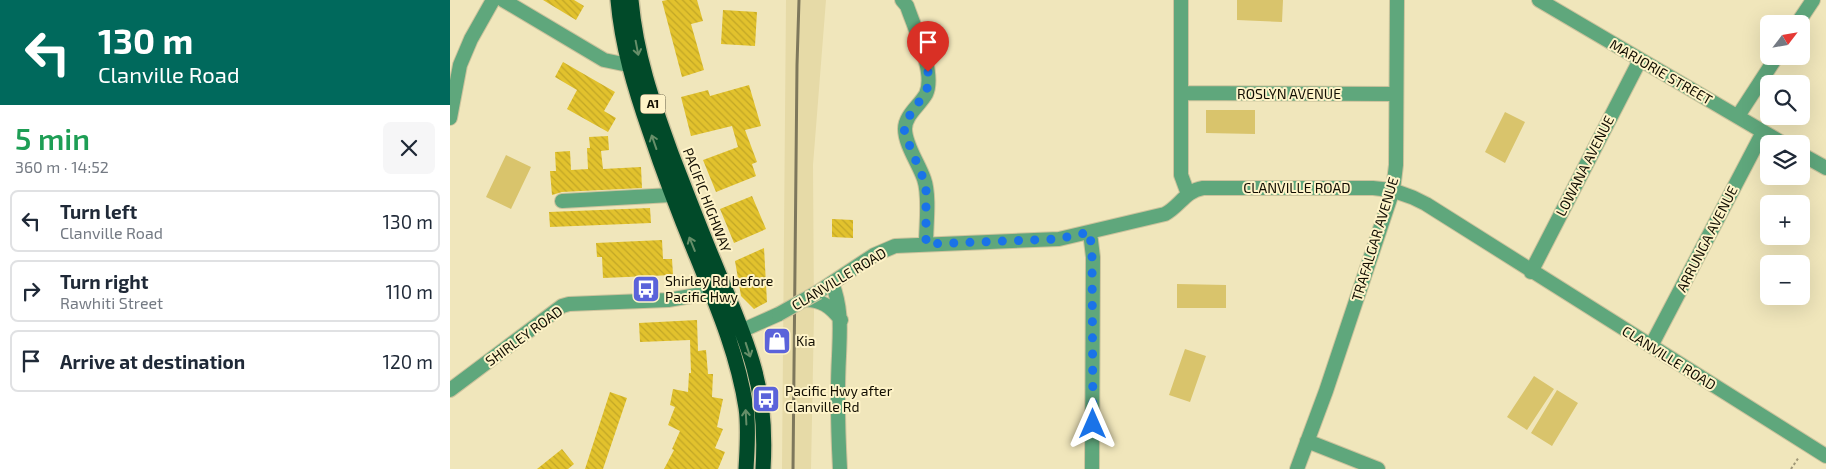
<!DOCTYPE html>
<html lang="en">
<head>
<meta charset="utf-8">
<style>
  :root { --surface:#fff; --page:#f6f6f7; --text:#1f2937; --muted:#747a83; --line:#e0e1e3 }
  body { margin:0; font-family:"Exo 2",sans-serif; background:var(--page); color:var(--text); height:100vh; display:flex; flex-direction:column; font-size:19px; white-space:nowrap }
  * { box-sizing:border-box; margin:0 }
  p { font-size:16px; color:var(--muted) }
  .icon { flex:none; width:28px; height:28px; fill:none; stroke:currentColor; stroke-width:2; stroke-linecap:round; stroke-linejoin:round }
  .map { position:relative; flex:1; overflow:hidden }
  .details { display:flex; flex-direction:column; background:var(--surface); width:450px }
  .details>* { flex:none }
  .hud { background:#00695c; color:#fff; overflow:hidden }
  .needle { width:32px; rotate:59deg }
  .tools { position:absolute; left:1310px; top:15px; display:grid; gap:10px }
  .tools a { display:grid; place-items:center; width:50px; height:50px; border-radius:8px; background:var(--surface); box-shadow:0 5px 20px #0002; font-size:25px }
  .pin { position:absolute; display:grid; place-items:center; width:42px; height:42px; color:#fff; margin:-51px -21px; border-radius:50% 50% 50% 0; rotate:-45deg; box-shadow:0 0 5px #0007 }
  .pin .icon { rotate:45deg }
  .me { position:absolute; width:55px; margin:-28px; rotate:0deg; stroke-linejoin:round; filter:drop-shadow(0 0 4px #0008) }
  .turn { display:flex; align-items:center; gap:18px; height:105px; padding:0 15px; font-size:22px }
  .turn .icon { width:65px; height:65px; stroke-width:2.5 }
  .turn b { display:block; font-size:35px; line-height:42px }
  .round { display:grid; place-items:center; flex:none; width:52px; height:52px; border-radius:8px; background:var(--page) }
  .head { display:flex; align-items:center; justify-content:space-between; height:85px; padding:0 15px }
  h1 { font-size:30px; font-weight:600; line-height:38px; color:#1e9e55 }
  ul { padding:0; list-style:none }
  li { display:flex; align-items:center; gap:15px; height:62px; margin:0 10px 8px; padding:0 5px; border:2px solid var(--line); border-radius:8px }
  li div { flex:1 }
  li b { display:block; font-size:19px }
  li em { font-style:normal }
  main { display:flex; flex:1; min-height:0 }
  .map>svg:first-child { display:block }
  .built { fill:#e6daa7 }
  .grass { fill:#d9c46c }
  .building { fill:url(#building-back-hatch) }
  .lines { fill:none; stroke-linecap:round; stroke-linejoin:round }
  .minor-casing { stroke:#ccc39d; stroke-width:16 }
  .highway-casing { stroke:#ccc39d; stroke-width:18 }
  .path { stroke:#9f9777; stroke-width:2; stroke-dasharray:2.5 2.5; stroke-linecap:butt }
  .minor { stroke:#5fa77c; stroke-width:14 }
  .highway { stroke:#014a29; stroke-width:15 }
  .rail { stroke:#7d775c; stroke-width:3 }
  .minor-bridge-casing { stroke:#ccc39d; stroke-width:16; stroke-linecap:butt }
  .minor-bridge { stroke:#5fa77c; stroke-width:14 }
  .oneway { stroke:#668e69 }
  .route { stroke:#1a73e8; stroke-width:9; stroke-dasharray:0 16.2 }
  .labels { text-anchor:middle; stroke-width:4; stroke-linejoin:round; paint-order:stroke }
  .shield { fill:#fef3c8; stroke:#59533d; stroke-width:1 }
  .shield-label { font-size:12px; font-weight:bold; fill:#120e02 }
  .street-label { font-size:14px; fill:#120e02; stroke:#fef3c8 }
  .poi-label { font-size:14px; fill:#120e02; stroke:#fef3c8; text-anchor:start }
</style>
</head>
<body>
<main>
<section class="details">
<div class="hud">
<div class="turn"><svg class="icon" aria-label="left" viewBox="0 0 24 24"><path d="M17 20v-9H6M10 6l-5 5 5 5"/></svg><div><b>130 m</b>Clanville Road</div></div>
</div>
<div class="head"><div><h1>5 min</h1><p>360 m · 14:52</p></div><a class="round"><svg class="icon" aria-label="close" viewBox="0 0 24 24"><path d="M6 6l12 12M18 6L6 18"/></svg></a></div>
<ul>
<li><svg class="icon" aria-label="left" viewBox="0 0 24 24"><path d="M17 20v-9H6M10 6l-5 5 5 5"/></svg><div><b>Turn left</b><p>Clanville Road</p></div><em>130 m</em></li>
<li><svg class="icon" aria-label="right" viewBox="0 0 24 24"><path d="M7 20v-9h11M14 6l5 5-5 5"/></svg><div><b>Turn right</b><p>Rawhiti Street</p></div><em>110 m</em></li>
<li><svg class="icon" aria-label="arrive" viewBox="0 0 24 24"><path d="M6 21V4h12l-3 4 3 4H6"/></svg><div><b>Arrive at destination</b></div><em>120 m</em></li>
</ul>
</section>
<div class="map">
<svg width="1376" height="469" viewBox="0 0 1376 469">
  <defs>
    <pattern id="building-back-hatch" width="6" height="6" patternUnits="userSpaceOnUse" patternTransform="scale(1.25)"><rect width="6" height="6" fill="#e2c22d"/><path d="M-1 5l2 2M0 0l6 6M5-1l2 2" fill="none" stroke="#c1a626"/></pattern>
  </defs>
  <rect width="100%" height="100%" fill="#f0e6bb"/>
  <path class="built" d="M336 0H376L363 165 364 315 361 469H332Z"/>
  <path class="grass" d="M787 0H833L832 22 787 20Z
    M756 110H805V134L756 133Z
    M1055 112 1075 122 1055 163 1035 152Z
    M56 155 81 167 61 209 36 197Z
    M727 284 776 285V308H727Z
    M735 349 756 356 740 402 719 395Z
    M1084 376 1104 389 1077 430 1057 417Z
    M1107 390 1128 403 1102 446 1081 433Z"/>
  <path class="building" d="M93 0H124L134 6 126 20Z
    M217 0H247L253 21 241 24 254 70 232 77 212 1Z
    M273 10 307 12 305 46 271 44Z
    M113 62 165 92 154 111 166 118 158 132 117 109 127 90 105 77Z
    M299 85 311 126 295 130 307 162 302 164 306 176 266 192 253 160 288 147 282 126 241 136 231 97 258 90 260 96Z
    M158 136 159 150 151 151 153 169 191 167 192 188 112 192 102 195 100 171H106L105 152 120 151 121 170 138 169 137 148H140L139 137Z
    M302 196 316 229 284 243 270 209Z
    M200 208 201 223 100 227 99 212Z
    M382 219 403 220V238L382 237Z
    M212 240 213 259H222L223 275 153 278 152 257H147L146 243Z
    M314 248 317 302 304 309 291 296 285 261Z
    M247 320 248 351 256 350 258 374H263L262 397 273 399 267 427 273 429 265 448 275 452 268 469H214L224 450 222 449 230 431 218 425 225 407 220 405 223 389 238 392 239 373H241L240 340 190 342 189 323Z
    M160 392 177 398 153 469H135Z
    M112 449 124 464 118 469H87Z"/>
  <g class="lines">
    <g class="minor-casing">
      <path id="minor" d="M53 0 154 60 178 65
        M452 0 457 6C464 27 486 73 476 94 470 105 455 115 455 129 455 145 469 164 474 179 480 196 476 225 476 243
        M731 0V175L738 194
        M1089 0 1334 144
        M1347 24 1363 0
        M731 93 946 94
        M1288 116 1327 56
        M0 118 10 65 21 39 43 0
        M1351 154 1376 168
        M112 201 221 195
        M640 232 643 257 642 469
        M1081 272 1190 60
        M382 283C392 308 390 330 389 356 387 393 388 432 390 469
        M368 292 424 255 445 246 609 239 715 214C730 206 735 191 753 188H923C943 189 958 194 976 204L1376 456
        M354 300C371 299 381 307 391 320
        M282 335 329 314
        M1201 346 1313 132
        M0 390 112 306 119 304 218 300 247 295 271 285
        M857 441 928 469
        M847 469 876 391 943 190 946 165 947 0"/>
    </g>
    <g class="highway-casing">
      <path id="highway" d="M168 0C172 46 185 89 200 132 214 174 230 216 247 257 267 306 288 355 296 408 299 428 297 449 296 469
        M181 0C186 55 202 101 221 153 235 189 249 226 264 262 278 297 294 331 304 368 313 400 315 436 313 469"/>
    </g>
    <path class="path" d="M1341 469 1349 457"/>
    <use href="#minor" class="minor"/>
    <use href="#highway" class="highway"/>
    <path class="rail" d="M343 469 347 65 349 0"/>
    <g class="minor-bridge-casing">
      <path id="minor-bridge" d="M329 314 368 292"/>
    </g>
    <use href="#minor-bridge" class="minor-bridge"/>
  </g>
  <defs><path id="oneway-shaft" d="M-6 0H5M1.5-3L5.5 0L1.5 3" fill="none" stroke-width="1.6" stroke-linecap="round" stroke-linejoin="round" transform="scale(1.25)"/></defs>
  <g class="oneway">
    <use href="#oneway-shaft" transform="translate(187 48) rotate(79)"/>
    <use href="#oneway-shaft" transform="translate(204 142) rotate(-109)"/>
    <use href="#oneway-shaft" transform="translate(242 244) rotate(-112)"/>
    <use href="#oneway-shaft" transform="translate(298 350) rotate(72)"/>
    <use href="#oneway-shaft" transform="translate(296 417) rotate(-93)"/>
  </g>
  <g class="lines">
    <path class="route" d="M478 72 477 90 458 118 454 132 476 185V244L608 239 640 232 642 257 643 424"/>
  </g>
  <defs>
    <g id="bus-square" transform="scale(1.4375)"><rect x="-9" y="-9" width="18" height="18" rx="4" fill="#5b63da" stroke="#fef3c8"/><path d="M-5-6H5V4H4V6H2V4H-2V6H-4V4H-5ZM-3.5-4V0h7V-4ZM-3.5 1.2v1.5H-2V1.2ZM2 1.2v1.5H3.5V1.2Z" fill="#fff"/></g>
    <g id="shop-square" transform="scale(1.4375)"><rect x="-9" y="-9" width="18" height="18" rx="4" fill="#5b63da" stroke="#fef3c8"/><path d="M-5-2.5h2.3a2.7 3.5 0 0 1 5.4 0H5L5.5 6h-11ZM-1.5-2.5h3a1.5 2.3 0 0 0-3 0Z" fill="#fff"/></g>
  </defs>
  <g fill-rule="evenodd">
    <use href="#bus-square" x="196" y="289"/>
    <use href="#shop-square" x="327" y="341"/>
    <use href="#bus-square" x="316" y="399"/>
  </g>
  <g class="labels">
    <rect class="shield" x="190.5" y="94.5" width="25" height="19" rx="4"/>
    <g class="shield-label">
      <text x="203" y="108">A1</text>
    </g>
    <g class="street-label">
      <text transform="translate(1211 72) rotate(30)" y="5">MARJORIE STREET</text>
      <text x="839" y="99">ROSLYN AVENUE</text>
      <text transform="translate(1135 166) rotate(-63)" y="5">LOWANA AVENUE</text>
      <text x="847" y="193">CLANVILLE ROAD</text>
      <text transform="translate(257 200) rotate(69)" y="5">PACIFIC HIGHWAY</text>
      <text transform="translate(925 239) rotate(-73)" y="5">TRAFALGAR AVENUE</text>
      <text transform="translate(1257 239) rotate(-63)" y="5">ARRUNGA AVENUE</text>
      <text transform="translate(389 279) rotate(-31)" y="5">CLANVILLE ROAD</text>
      <text transform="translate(74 336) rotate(-36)" y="5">SHIRLEY ROAD</text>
      <text transform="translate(1219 358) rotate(32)" y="5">CLANVILLE ROAD</text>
    </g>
    <g class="poi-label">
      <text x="215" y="286">Shirley Rd before<tspan x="215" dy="16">Pacific Hwy</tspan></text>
      <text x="346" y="346">Kia</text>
      <text x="335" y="396">Pacific Hwy after<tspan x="335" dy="16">Clanville Rd</tspan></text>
    </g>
  </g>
</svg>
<div class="tools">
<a><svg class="needle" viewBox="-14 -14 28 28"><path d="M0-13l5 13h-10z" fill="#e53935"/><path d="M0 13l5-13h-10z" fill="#747a83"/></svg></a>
<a><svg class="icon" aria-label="search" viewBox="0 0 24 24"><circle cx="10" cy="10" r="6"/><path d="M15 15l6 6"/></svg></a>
<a><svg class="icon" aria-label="layers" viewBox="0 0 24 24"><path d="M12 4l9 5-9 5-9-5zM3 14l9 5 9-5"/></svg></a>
<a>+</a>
<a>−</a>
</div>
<div class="pin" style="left:478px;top:72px;background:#d93025"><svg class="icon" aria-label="arrive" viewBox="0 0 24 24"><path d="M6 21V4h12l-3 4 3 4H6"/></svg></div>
<svg class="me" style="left:643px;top:424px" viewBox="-20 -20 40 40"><path d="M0-17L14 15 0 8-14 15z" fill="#1a73e8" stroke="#fff" stroke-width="4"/></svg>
</div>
</main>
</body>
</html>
